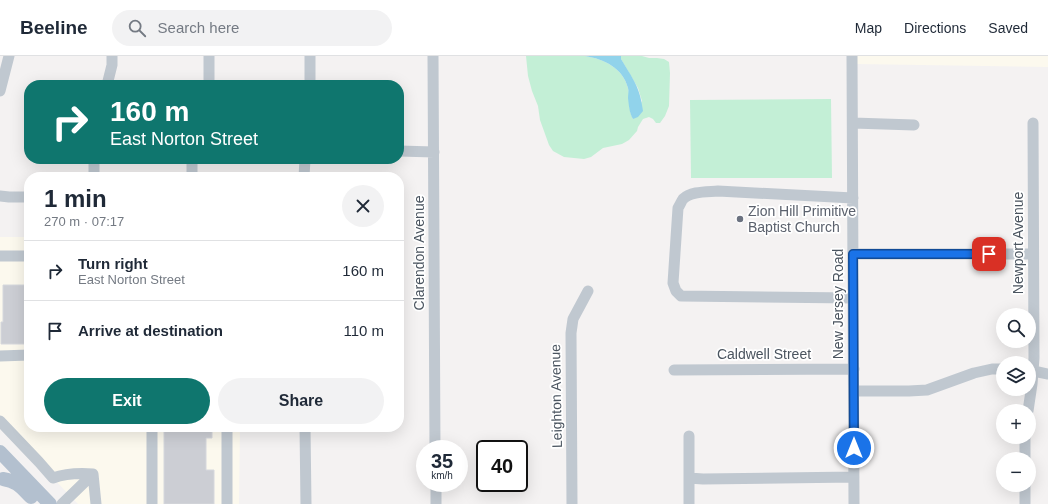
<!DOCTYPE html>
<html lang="en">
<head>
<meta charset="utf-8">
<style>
  :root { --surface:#fff; --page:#f2f2f3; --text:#1f2937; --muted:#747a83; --line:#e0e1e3; --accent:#0f766e }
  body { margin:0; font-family:Arial,sans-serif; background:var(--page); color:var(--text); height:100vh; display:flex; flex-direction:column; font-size:15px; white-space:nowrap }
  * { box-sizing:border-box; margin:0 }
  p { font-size:13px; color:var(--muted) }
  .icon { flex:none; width:22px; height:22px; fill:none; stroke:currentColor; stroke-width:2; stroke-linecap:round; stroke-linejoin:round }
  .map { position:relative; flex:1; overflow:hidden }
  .panel { position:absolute; left:24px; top:116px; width:380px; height:260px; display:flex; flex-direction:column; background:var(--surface); border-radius:16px; box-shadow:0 4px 16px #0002 }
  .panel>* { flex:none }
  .hud { position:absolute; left:24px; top:24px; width:380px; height:84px; border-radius:16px; box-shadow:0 4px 16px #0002; background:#0f766e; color:#fff; overflow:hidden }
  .fabs { position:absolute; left:996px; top:252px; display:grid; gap:8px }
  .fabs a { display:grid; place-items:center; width:40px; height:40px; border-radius:50%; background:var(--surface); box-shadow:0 4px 16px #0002; font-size:20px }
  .speed { position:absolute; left:416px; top:384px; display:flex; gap:8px; font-size:20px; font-weight:700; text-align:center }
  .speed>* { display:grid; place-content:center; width:52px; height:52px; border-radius:50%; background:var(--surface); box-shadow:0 4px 16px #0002; line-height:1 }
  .speed small { font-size:10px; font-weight:400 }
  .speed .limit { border:2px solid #111; border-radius:6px; background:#fff; color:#111 }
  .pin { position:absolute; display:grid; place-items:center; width:34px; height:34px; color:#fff; margin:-17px; border-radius:8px; box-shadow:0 2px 6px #0006 }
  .me { position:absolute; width:44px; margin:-22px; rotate:0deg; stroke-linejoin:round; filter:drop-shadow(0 0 3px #0008) }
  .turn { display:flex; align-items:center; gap:14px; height:84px; padding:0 20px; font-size:18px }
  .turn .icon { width:52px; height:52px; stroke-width:2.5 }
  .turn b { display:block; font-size:28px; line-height:34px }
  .round { display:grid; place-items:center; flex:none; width:42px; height:42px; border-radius:21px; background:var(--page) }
  .overview { display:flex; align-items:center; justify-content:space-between; height:68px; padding:0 20px }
  h1 { font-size:24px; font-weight:700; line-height:30px }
  .primary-button { display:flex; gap:8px; margin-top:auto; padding:8px 20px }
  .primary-button a { flex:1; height:46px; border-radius:24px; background:var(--accent); color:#fff; font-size:16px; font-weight:700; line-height:46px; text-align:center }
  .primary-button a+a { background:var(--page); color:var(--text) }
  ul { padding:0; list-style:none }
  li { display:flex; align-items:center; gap:12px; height:60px; padding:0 20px; border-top:1px solid var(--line) }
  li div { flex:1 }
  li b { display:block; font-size:15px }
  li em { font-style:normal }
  header { display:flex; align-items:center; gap:24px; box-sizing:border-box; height:56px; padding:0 20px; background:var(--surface); border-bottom:1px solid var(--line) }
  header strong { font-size:19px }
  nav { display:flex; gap:22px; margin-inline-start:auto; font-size:14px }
  .search { width:280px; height:36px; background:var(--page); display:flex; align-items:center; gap:10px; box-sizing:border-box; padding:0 14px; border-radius:22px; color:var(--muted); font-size:15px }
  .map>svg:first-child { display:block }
  .commercial { fill:#fcf9ee }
  .green { fill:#c3efd6 }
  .water { fill:#91d3eb }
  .building { fill:#ccced4; stroke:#d6d8dd }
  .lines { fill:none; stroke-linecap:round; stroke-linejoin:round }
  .minor { stroke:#c0c8d0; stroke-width:11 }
  .major { stroke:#b3c0cf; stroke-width:14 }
  .route-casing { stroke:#114b97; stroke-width:10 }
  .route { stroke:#1a73e8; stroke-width:7 }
  .worship-dot { fill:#6b7280; stroke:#fff; stroke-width:1.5 }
  .labels { text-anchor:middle; stroke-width:3.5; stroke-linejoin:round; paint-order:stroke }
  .worship-label { font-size:14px; fill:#5b616d; stroke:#fff; text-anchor:start }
  .street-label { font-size:14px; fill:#4a545f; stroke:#fff }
</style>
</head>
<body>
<header>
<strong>Beeline</strong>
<div class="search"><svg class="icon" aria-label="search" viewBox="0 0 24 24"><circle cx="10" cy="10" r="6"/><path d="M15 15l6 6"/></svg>Search here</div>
<nav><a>Map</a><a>Directions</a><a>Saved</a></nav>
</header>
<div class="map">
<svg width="1048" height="448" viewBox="0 0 1048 448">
  <rect width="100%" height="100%" fill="#f4f2f2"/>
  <path class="commercial" d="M856 0H1048V11L856 8Z
    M0 181H29V371H240L239 448H78L0 367Z"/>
  <path class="green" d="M526 0H585C604 3 623 12 628 32 631 43 627 51 633 63L642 45 638 32 621 3V0H642L649 2H657L664 3 669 6 670 17 669 50 665 60 660 67H656L653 63 649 61 643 63 638 71 637 75 629 84 622 88 603 92 591 101 584 103 564 101 553 95 549 89 540 64 538 50 532 35 528 20Z
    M831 43 832 122H691L690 44Z"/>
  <path class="water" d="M585 0H621V3C633 23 640 31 643 55L638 61 633 63C629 56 629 49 628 42 628 39 629 35 628 32 623 12 604 3 585 0Z"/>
  <path class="building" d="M3 229H29V288H1V266H3Z
    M164 371H206V372H212V382H206V414H214V448H164Z"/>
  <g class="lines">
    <path class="minor" d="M209 0V29
      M310 0V29
      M433 0 435 393
      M852 0 854 448
      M107 29 112 9V0
      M0 35 9 0
      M853 67 914 69
      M399 95 434 96
      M94 103V121
      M192 121V103
      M304 121 305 103
      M0 140 9 141H29
      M853 142 718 135C707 136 691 135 683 143 681 146 680 149 678 152L673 227 676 235 681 240 853 242
      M853 198H1033
      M0 200H29
      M0 300 29 299
      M674 314 854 313
      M1029 314 1048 318
      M854 335H909L927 334 974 317 992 313H1003
      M1028 355 1032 328 1034 302 1033 67
      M0 365 39 406 53 422C67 417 79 417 93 418
      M152 371V448
      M227 371V448
      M305 371 306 448
      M1025 403V381
      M93 418 96 448
      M689 422 703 423 854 421
      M436 427V448
      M1025 429V448
      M62 448 93 418
      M572 448 571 277 573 263 588 235
      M689 448V380"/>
    <path class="major" d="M0 396 50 448
      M3 423C17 425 21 431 31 441"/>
  </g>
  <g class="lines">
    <g class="route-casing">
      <path id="route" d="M854 392 853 198H989"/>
    </g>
    <use href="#route" class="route"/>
  </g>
  <circle class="worship-dot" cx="740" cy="163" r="4"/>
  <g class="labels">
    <g class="worship-label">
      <text x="748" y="160">Zion Hill Primitive<tspan x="748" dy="16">Baptist Church</tspan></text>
    </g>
    <g class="street-label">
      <text transform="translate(1018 187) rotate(-90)" y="5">Newport Avenue</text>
      <text transform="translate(419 197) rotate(-90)" y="5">Clarendon Avenue</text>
      <text transform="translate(838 248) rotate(-90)" y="5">New Jersey Road</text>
      <text x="764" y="303">Caldwell Street</text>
      <text transform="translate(556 340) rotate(-91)" y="5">Leighton Avenue</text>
    </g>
  </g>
</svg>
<div class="fabs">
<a><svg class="icon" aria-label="search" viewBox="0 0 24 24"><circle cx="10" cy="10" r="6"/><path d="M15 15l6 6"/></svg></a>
<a><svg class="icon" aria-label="layers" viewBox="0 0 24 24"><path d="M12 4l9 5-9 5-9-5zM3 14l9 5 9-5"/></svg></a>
<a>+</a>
<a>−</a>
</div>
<div class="speed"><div>35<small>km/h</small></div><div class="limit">40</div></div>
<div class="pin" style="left:989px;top:198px;background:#d93025"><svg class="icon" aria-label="arrive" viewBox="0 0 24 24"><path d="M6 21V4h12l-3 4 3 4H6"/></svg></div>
<svg class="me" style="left:854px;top:392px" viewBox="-20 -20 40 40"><circle r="17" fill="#1a73e8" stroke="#fff" stroke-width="3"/><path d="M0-11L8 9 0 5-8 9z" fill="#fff"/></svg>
<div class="hud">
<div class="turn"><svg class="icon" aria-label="right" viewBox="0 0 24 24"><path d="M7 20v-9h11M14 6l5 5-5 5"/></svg><div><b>160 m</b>East Norton Street</div></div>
</div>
<section class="panel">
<div class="overview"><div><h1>1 min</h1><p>270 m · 07:17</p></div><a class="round"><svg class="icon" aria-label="close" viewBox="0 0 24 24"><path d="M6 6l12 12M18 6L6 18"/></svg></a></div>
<ul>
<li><svg class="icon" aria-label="right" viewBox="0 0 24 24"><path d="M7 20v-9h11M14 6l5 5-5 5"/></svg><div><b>Turn right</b><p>East Norton Street</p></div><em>160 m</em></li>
<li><svg class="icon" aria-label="arrive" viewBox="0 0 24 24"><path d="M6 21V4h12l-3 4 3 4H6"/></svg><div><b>Arrive at destination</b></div><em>110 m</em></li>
</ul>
<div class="primary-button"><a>Exit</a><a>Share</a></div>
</section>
</div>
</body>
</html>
